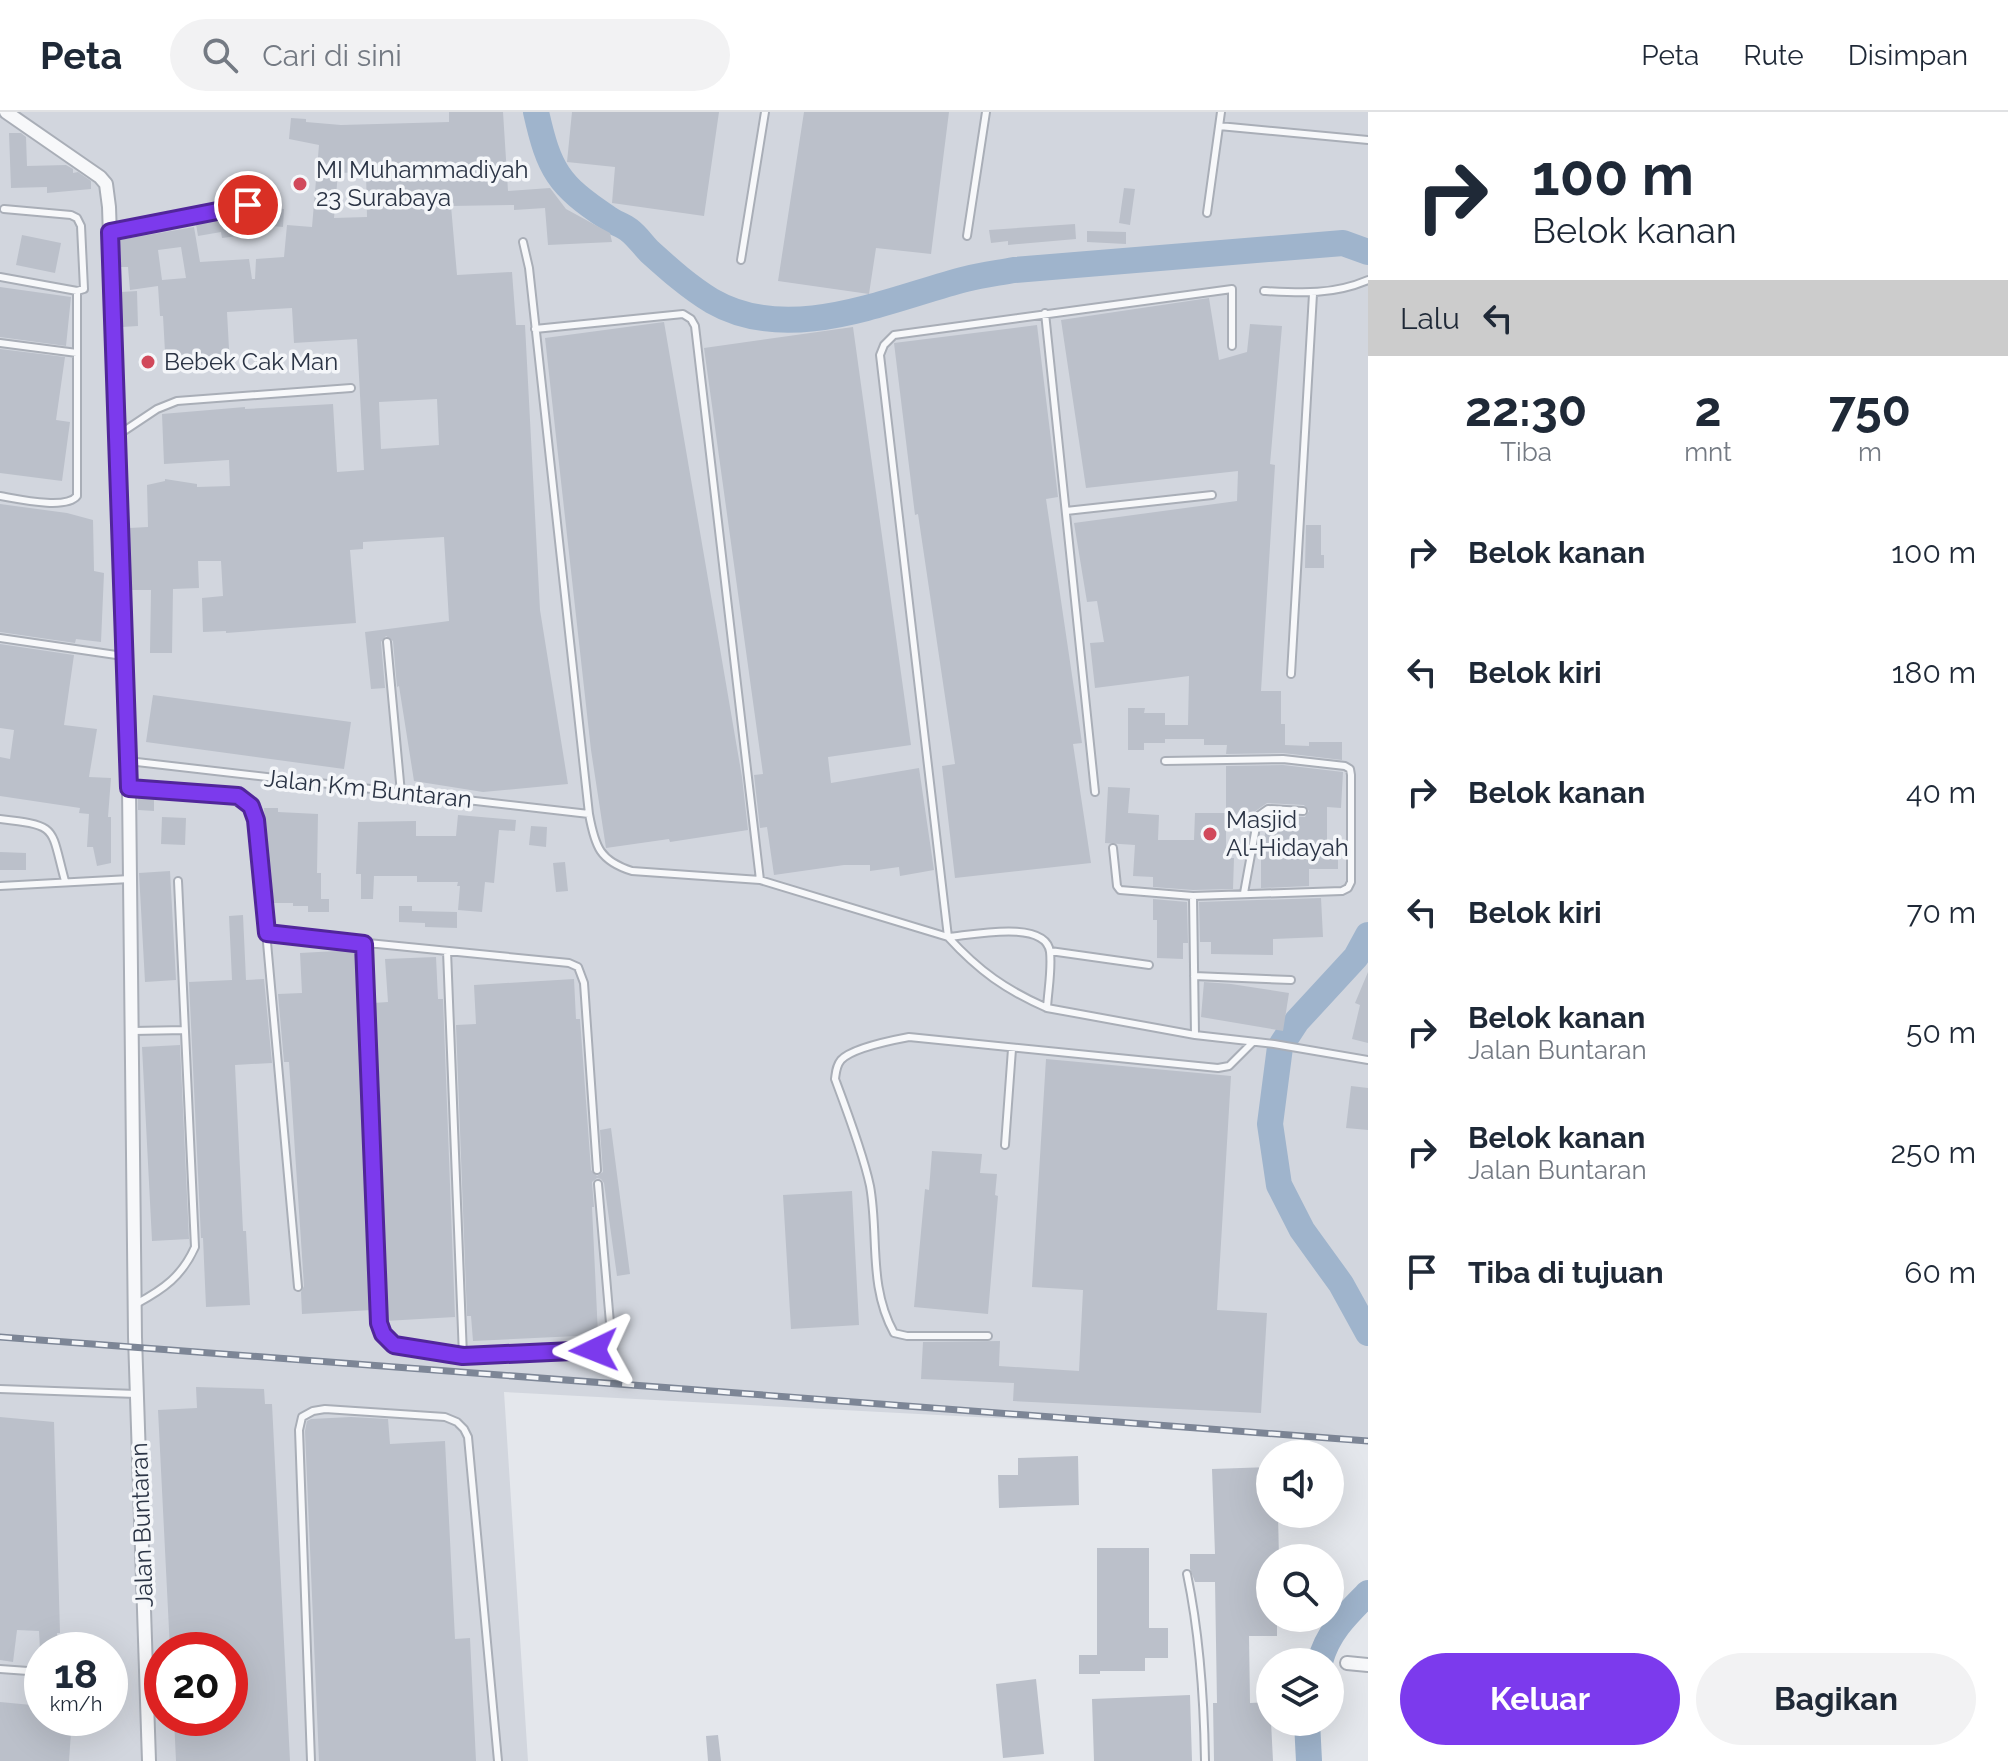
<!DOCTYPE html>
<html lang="id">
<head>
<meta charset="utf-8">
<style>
  :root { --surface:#fff; --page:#f2f2f3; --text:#1f2937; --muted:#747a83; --line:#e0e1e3; --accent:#7c3aed }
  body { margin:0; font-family:Raleway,sans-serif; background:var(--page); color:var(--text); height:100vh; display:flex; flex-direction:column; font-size:30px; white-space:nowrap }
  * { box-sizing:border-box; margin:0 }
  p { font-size:26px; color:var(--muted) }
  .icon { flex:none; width:44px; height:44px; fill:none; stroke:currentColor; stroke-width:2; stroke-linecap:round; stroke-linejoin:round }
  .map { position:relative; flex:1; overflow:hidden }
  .side { display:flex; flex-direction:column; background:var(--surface); width:640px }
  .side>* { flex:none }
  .guide { background:#fff; color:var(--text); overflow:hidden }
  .controls { position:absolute; left:1256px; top:1328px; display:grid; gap:16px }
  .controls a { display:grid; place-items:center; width:88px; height:88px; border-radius:50%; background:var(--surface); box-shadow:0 8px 32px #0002; font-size:40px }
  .speed { position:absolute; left:24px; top:1520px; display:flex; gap:16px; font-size:40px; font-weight:700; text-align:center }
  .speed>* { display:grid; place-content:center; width:104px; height:104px; border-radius:50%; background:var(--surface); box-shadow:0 8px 32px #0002; line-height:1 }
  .speed small { font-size:20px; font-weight:400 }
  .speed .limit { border:12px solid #d22; background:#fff; color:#111 }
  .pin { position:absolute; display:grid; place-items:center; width:68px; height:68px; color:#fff; margin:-34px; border:4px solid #fff; border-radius:50%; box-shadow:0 2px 8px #0007 }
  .me { position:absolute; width:88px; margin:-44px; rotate:268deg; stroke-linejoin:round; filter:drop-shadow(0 0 6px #0008) }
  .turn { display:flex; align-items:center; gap:28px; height:168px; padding:0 32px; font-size:36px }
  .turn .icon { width:104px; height:104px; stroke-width:2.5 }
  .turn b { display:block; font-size:56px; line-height:68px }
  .then { display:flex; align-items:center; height:76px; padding:0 32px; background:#0003; gap:16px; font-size:30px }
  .eta { display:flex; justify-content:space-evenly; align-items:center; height:136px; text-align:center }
  .eta b { font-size:48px; font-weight:700; line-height:56px }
  .action { display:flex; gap:16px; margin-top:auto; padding:16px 32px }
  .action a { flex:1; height:92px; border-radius:48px; background:var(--accent); color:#fff; font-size:32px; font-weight:700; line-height:92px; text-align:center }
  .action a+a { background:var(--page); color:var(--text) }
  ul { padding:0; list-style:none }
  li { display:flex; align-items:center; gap:24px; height:120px; padding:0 32px }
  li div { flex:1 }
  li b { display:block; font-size:30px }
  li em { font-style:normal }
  header { display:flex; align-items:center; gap:48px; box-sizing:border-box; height:112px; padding:0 40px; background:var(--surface); border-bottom:2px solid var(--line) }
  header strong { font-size:38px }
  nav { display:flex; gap:44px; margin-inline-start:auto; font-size:28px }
  .search { width:560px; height:72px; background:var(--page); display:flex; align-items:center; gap:20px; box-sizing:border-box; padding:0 28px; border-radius:44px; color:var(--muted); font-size:30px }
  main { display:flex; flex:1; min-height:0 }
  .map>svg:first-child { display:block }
  .built { fill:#d2d6de; fill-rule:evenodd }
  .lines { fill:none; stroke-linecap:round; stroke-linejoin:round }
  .river { stroke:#9fb4cc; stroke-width:26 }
  .building { fill:#bbc0ca; fill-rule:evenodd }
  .service-casing { stroke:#a9aeb7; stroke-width:10 }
  .minor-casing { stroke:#a9aeb7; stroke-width:16 }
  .service { stroke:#f7f8fa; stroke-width:6 }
  .minor { stroke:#f7f8fa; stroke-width:12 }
  .rail-casing { stroke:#7d8696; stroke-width:7 }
  .rail { stroke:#f4f6f9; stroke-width:4; stroke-dasharray:12; stroke-linecap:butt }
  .route-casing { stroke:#51269a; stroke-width:20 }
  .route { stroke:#7c3aed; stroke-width:14 }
  .poi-dot { fill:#d1495b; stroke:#f4f6f9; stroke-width:3 }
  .labels { text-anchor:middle; stroke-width:7; stroke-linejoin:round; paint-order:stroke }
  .poi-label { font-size:24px; fill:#2b3445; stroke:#f4f6f9; text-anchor:start }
  .street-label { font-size:24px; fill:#2b3445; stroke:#f4f6f9 }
</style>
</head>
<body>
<header>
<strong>Peta</strong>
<div class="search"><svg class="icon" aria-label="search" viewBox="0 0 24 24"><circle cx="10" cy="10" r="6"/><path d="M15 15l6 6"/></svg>Cari di sini</div>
<nav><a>Peta</a><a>Rute</a><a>Disimpan</a></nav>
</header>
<main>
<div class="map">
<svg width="1368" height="1649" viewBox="0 0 1368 1649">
  <rect width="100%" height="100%" fill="#e4e7ec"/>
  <path class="built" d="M0 0H1368V1326L504 1280 528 1649H0ZM42 1538H110V1606H42ZM162 1538H230V1606H162Z"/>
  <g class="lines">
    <path class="river" d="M536 0C549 58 558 73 608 106 614 111 623 113 629 118 637 124 643 133 650 140 670 158 689 175 712 189 790 234 888 187 966 167 981 163 998 161 1014 158L1343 131 1368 140
      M1368 823 1356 845 1297 909 1280 935 1270 1012 1279 1073 1302 1118 1341 1172 1368 1221
      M1320 1550C1327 1521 1347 1502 1368 1481
      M1307 1610 1309 1649"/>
  </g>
  <path class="building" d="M449 0H503L508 79 550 76 566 97 610 121 612 130 548 133 545 96 514 98V93L451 94 457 163 512 160 516 213H525L540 498 568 672 483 680 414 669 399 574 397 575 393 529 386 524 381 530 385 576 371 577 365 520 449 509 444 425 363 430V437L350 438 356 511 226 521V519L203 520 202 486 223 484 221 449H198L199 476 173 477 172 541H150L151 478H131L129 416 148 415 147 373 165 369V367L197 372V375L230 374 229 348 164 352 162 302 245 295V297L333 292 337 360 364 358 357 227 294 231 292 196 227 200 230 255 166 258 163 204H160L158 174 130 178 128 155H120L119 128 194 115 200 150 249 147 252 167H255L256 147 284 145 287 113 312 115 319 33 289 27 291 6 306 7V10L341 13 449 10ZM366 60 367 105 334 106 338 61ZM181 135 186 166 162 168 158 138ZM437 287 439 333 381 337 379 290Z
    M572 0H719L704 104 612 91 615 55 567 50Z
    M804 0H949L931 142 876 136 869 182 778 169Z
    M9 21H21L26 25 27 54 66 53 73 57V61L78 60 91 69V77L47 81V75L11 76Z
    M1124 76 1135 77 1130 113 1119 111Z
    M261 95 284 97 283 115 259 113Z
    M241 104 245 123 222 126 221 120 198 124 196 112Z
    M1075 112 1076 127 1008 133V129L991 131 989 118Z
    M1087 119 1126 120V132L1087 130Z
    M22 123 61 131 55 161 16 153Z
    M0 175 71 185 66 234 0 225Z
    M137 179 138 214 122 215 121 180Z
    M1209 186 1219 248 1247 240 1250 212 1282 214 1270 352 1275 353 1261 579H1281V612H1285V633L1309 634V630H1342V648L1283 641 1226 642 1227 633H1204V627H1165V631H1144V638H1128V596H1145L1144 601H1165V613H1188L1189 564 1095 576 1090 531 1104 530 1097 489 1087 490 1074 411 1237 389 1238 359 1086 376 1061 208Z
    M664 210 742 665 748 718 670 730 669 727 606 736 591 638 545 226Z
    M1037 213 1058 385 1046 387 1082 631 1073 632 1091 751 955 766 942 654 955 652 918 402 915 403 894 231Z
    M853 215 911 633 828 645 831 671 919 656 934 758 900 764 899 755 870 759V753H844L774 763 767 715 760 716 754 663 763 662 704 236Z
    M0 237 65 245 56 308 70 310 62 369 0 361Z
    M0 392 67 401 93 408 94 459 104 461 101 530 76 527 75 531 0 520Z
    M1306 413H1321V443H1324V456H1305Z
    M0 532 74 543 64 613 97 617 89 665 111 666 108 705H111V751L97 754 93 735H87L89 702 79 701 80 696 0 684V645L10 647 14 618 0 616Z
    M153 583 351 610 344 657 146 630Z
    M1283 653 1343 660 1341 696 1327 695V731H1338V757H1309V774L1261 776V740H1263L1266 712H1263V708L1270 703 1305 705 1309 699 1304 693 1267 691 1254 700 1250 712 1226 711V746H1234L1233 777 1193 778 1153 775V765L1133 764 1135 733 1105 731 1108 675 1130 676 1128 701 1159 703 1158 728H1194L1195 701H1226V654Z
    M138 685 154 686V699L138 698Z
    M264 696H278V700L318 702 317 761H321V787H329V800H308V794H293V791H269Z
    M458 703 516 708 515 719 499 718 494 771 485 770 482 800 458 798 460 774H457L458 770H417V764H374L373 787H361V762H356L358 710 416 709V724H456Z
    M162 705 186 706 185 733 161 732Z
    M531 714 547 715 546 735 529 733Z
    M0 740 26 741V758H0Z
    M565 750 568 779 556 780 553 751Z
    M170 759 176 868 145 870 139 761Z
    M1321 786 1323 825 1273 827V843L1211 842V830H1200L1199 790Z
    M1153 787 1187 790 1188 831H1183V847L1157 846V808H1153Z
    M399 794H412V799L457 800V816L425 815V811L399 810Z
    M243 803 246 868 264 867 272 951 235 953 243 1119H246L250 1193 206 1195 203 1126H201L189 870 232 868 229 804Z
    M355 838 360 892 372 1198 302 1202 301 1180 304 1174 289 950H284L278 882 302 881 300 841Z
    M436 845 438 887H443L455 1205 385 1209 372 891 388 890 385 847Z
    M1368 860V931L1352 927 1360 893 1355 891Z
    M574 867 576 907H580L591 1058 597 1064 603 1060 600 1018 611 1016 630 1162 617 1164 604 1071 601 1067 597 1066 592 1070 594 1095H592L598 1223 473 1229 471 1204H467L456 913 476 912 474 873Z
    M1204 870 1231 872 1289 881 1283 919 1201 905Z
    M180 933 189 1127 152 1129 142 935Z
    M1046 947 1231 964 1217 1198 1267 1201 1261 1301 1013 1289 1014 1271 921 1267 923 1230 1000 1229 999 1254 1079 1259 1083 1178 1032 1175Z
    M1351 974 1368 976V1018L1346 1016Z
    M932 1039 982 1042 980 1061 997 1062 995 1083 998 1084 988 1202 914 1195 925 1077 929 1078Z
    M852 1079 859 1213 791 1217 783 1083Z
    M196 1275 264 1277 265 1292H272L290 1649H176L174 1606H230V1538H170L158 1298 197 1296Z
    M0 1305 54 1310 60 1521H57L58 1538H40L39 1519 17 1518 13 1550 0 1548Z
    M351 1305 388 1307 390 1332 445 1329 455 1527 470 1526 476 1649H319L305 1319 307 1309 311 1307Z
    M1078 1344 1079 1393 999 1396 998 1363H1018V1346Z
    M1270 1355V1402H1278L1279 1446H1270V1506H1277V1524H1249L1250 1591 1270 1590 1273 1649H1214L1213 1591H1217L1215 1470H1195L1190 1457V1442H1215L1212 1357Z
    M1097 1436H1149V1516H1168V1546H1145V1559H1100V1562H1079V1543H1097Z
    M1036 1567 1044 1642 1003 1646 996 1572Z
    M1190 1583 1192 1649H1094L1092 1587Z
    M0 1590 42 1594V1606H72L69 1649H0Z
    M718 1623 721 1649H708L706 1624Z"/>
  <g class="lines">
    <g class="service-casing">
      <path id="service" d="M1219 14 1368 28
        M4 97 71 103 77 106 81 114 84 177 77 179
        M1207 101 1221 0
        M967 124 986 0
        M523 130 529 156 589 702
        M741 148 765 0
        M0 165 77 179
        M1264 179C1301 181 1333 183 1368 168
        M1045 201 1095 680
        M535 217 683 202 691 207 695 214 760 768
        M0 231 77 241V179
        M1232 234V177L894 223 884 233 880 243 948 825C972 823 1046 807 1050 840 1052 858 1048 878 1047 896L1195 923 1274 932 1368 948
        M118 323 157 297 177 289 351 276
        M0 384C18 387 66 398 77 384V241
        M1066 399 1212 383
        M0 526 123 544
        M387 530 401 681
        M1291 562 1313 182
        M128 649 589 702C595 735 600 749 632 759L760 768 948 825C979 859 1006 878 1047 896
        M1165 649 1283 647 1345 654 1350 657 1351 663V770L1348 776 1342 779 1193 784
        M130 676 238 684 251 694 256 708 298 1175
        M0 707C59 714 50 714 65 769
        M1113 736 1117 774 1120 778 1193 784 1195 923
        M0 774 130 767
        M1244 781 1258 704 1268 697 1303 699
        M267 821 569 851 578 855 584 871 597 1058
        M364 832 379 1211 383 1222 394 1233 463 1244 594 1238 604 1226 610 1211 598 1072
        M447 839 463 1244
        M1050 839 1149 853
        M1194 864 1291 868
        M133 919 185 918
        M1005 1033 1012 937
        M136 1192C164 1177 182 1164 195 1135L178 769
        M988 1224H907L894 1221C868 1174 879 1124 870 1074 863 1041 847 999 835 967 836 960 836 954 841 948 852 936 893 928 909 925L1218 956 1229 954 1252 931
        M0 1277 136 1282
        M1187 1462C1200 1524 1204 1586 1205 1649
        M0 1557 42 1560
        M311 1649 299 1318 302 1305 313 1299 325 1297 445 1305 457 1310 464 1317 468 1325 498 1649"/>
    </g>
    <g class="minor-casing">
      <path id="minor" d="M6 0 100 65 106 72 109 95 129 676 135 1225 149 1649
        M110 120 248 93
        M1347 1551 1368 1553"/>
    </g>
    <use href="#service" class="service"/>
    <use href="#minor" class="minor"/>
    <g class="rail-casing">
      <path id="rail" d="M0 1225 1368 1329"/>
    </g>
    <use href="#rail" class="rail"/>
  </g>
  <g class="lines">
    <g class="route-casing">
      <path id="route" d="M248 93 110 120 129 676 238 684 251 694 256 708 267 821 364 832 379 1211 383 1222 394 1233 463 1244 594 1238"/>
    </g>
    <use href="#route" class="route"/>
  </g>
  <g class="poi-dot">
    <circle cx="300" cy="72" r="8"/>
    <circle cx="148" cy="250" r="8"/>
    <circle cx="1210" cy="722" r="8"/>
  </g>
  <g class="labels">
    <g class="poi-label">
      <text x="316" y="66">MI Muhammadiyah<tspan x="316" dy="28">23 Surabaya</tspan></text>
      <text x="164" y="258">Bebek Cak Man</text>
      <text x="1226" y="716">Masjid<tspan x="1226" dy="28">Al-Hidayah</tspan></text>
    </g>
    <g class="street-label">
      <text transform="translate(368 677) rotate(6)" y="8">Jalan Km Buntaran</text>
      <text transform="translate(142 1413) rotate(-92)" y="8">Jalan Buntaran</text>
    </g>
  </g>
</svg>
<div class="controls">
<a><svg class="icon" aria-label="sound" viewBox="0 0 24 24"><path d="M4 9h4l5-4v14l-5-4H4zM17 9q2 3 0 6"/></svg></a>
<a><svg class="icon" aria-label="search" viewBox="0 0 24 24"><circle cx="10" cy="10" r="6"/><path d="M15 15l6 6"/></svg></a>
<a><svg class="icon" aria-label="layers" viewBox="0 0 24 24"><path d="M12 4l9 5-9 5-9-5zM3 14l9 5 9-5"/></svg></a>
</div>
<div class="speed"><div>18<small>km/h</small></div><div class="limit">20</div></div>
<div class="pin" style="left:248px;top:93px;background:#d93025"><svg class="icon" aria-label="arrive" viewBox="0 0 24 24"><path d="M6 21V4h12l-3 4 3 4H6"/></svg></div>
<svg class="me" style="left:594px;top:1238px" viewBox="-20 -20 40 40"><path d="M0-17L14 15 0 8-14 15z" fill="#7c3aed" stroke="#fff" stroke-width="4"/></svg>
</div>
<section class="side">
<div class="guide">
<div class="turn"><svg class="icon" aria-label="right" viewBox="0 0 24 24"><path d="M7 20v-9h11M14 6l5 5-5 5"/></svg><div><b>100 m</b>Belok kanan</div></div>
<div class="then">Lalu<svg class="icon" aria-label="left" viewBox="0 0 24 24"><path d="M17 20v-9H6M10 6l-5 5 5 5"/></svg></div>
</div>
<div class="eta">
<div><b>22:30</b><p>Tiba</p></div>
<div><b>2</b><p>mnt</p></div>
<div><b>750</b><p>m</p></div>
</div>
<ul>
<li><svg class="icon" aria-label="right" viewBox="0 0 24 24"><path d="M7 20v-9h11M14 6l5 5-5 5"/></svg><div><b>Belok kanan</b></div><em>100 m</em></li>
<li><svg class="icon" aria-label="left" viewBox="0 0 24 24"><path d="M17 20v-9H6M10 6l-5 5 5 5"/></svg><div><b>Belok kiri</b></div><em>180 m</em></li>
<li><svg class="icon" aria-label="right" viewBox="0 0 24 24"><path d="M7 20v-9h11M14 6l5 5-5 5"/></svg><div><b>Belok kanan</b></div><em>40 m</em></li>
<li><svg class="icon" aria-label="left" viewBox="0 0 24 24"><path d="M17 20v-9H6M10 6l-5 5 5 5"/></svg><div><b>Belok kiri</b></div><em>70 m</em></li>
<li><svg class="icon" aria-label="right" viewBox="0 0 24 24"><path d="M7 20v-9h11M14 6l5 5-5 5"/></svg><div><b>Belok kanan</b><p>Jalan Buntaran</p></div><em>50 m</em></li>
<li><svg class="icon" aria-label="right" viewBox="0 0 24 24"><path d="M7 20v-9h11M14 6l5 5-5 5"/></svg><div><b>Belok kanan</b><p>Jalan Buntaran</p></div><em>250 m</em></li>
<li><svg class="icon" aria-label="arrive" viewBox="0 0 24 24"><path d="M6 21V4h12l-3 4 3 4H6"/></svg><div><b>Tiba di tujuan</b></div><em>60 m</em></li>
</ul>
<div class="action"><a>Keluar</a><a>Bagikan</a></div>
</section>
</main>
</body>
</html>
